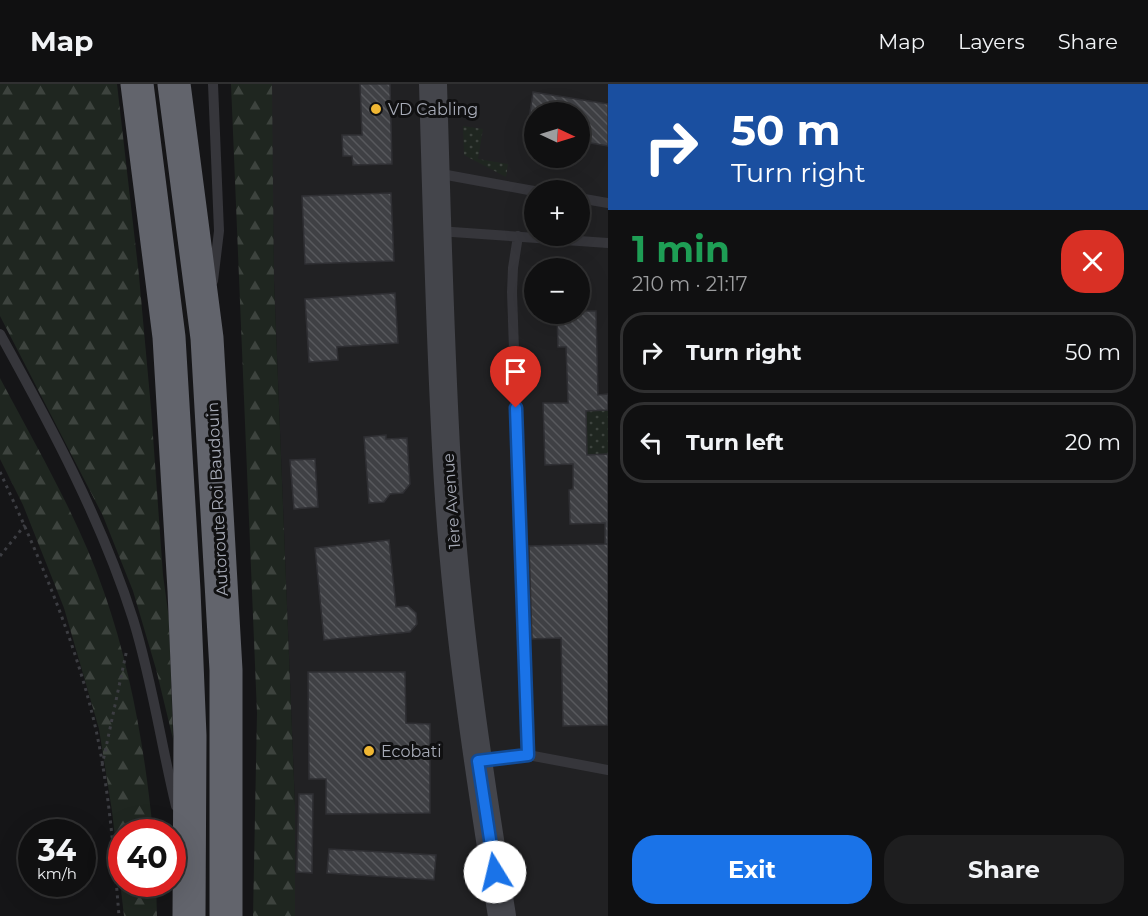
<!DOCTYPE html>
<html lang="en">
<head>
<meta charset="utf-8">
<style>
  :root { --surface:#101011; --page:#1e1e1f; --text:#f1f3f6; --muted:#9c9d9f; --line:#303031; --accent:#1a73e8 }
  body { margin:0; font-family:Montserrat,sans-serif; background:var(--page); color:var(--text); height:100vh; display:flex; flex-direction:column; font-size:22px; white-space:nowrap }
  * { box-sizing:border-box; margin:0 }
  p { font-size:20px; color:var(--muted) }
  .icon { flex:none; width:33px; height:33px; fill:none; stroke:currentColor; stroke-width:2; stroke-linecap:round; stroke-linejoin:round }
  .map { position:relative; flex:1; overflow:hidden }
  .sheet { display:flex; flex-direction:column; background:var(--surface); width:540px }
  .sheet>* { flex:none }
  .banner { background:#1a4fa0; color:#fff; overflow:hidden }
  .needle { width:39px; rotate:94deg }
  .tools { position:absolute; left:524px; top:18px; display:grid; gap:12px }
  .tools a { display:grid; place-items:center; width:66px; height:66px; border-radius:50%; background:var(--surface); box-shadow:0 6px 24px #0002,0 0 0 2px var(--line); font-size:30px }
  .speed { position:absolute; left:18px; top:735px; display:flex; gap:12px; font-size:30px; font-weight:700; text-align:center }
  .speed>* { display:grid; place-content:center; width:78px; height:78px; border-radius:50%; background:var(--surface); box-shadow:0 6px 24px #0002,0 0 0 2px var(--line); line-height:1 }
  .speed small { font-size:15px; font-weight:400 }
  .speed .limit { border:9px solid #d22; background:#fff; color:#111 }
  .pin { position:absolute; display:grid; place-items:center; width:51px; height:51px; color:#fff; margin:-62px -26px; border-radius:50% 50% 50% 0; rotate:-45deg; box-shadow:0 0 6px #0007 }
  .pin .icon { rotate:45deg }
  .me { position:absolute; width:66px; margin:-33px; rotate:351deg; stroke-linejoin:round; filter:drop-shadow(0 0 4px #0008) }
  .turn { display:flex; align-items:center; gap:21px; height:126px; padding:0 24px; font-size:27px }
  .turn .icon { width:78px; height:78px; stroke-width:2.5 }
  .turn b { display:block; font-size:42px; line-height:51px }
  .round { display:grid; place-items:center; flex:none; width:63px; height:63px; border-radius:24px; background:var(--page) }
  .head { display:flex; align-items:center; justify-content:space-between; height:102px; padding:0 24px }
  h1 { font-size:36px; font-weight:700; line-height:45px; color:#1e9e55 }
  .primary-button { display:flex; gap:12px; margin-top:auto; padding:12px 24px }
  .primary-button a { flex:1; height:69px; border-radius:24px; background:var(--accent); color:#fff; font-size:24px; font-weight:700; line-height:69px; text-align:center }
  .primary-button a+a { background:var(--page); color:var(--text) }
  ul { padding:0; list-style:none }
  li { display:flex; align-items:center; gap:18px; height:81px; margin:0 12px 9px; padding:0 12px; border:3px solid var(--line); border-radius:24px }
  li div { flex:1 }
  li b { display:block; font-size:22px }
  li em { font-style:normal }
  header { display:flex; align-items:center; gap:36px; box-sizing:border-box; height:84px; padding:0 30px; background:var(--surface); border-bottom:2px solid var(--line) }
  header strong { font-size:28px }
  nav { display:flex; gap:33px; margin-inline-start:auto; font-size:21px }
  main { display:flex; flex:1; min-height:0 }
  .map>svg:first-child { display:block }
  .built { fill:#212123; fill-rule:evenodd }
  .grass { fill:url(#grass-dots) }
  .forest { fill:url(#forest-firs) }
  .building { fill:url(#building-back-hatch); stroke:#2f2f33; stroke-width:1.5 }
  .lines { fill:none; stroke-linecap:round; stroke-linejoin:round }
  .path { stroke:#3c3d42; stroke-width:3; stroke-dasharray:3 4.5; stroke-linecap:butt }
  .lane { stroke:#36363b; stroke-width:10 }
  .secondary { stroke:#44454b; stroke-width:28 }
  .highway { stroke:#62646c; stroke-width:33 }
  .route-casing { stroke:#114b97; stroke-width:15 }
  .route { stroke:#1a73e8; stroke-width:10 }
  .poi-dot { fill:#f0b733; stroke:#101011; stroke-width:2 }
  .labels { text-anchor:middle; stroke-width:6; stroke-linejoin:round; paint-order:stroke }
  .poi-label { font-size:16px; fill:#a7abb7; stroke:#101011; text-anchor:start }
  .street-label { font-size:16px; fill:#a7abb7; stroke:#101011 }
</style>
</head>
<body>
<header>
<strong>Map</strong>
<nav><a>Map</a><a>Layers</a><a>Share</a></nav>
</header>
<main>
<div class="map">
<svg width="608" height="832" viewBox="0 0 608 832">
  <defs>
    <pattern id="grass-dots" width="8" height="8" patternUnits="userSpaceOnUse" patternTransform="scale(1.5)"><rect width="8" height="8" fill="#1f2620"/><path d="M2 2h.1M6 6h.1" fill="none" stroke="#3d433e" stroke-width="1.8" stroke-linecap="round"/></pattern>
    <pattern id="forest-firs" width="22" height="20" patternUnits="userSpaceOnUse" patternTransform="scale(1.5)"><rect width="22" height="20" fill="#1f2620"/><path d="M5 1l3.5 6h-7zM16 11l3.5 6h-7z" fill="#3d433e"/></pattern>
    <pattern id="building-back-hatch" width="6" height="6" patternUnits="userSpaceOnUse" patternTransform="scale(1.5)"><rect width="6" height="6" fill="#3f4044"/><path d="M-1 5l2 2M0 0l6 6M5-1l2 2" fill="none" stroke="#58595d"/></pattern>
  </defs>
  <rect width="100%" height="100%" fill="#151517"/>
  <path class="built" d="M271 0H608V832H295V722L274 197ZM534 28H579V74H534ZM534 106H579V152H534ZM534 184H579V230H534Z"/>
  <path class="grass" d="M463 42 483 45 478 75 508 80 506 93 464 71Z
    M608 326V370L587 371 586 327Z"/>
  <path class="forest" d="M0 0H117L139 192 151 324 163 491 169 535 173 655 156 585 133 507 103 432 0 232Z
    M231 0H272L274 197 295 722V832H253L257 629Z
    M0 294C37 364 78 433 104 508 131 585 145 667 153 748H122V800H156L157 832H124L112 727 99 645 64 524 23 421 0 375Z"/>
  <path class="building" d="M360 0H390L392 80 353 81 352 72H343L342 51H362Z
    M533 8 608 20V62L579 57V28H534V50L527 49Z
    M391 109 394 177 305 180 302 112Z
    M395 209 398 259 337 263 338 276 309 278 305 215Z
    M579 227H596L598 311 608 310V326L586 327 587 371 608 370V460H605V439L570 440 569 406 573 405V380L545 381 543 319H568L566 263H558L557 230H579Z
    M386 351V355L407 354 410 400 403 409 390 410 384 418 369 419 364 353Z
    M315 375 318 423 294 425 290 376Z
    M389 456 396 523 408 522 416 529 417 540 410 548 324 556 315 464Z
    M605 460H608V641L563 642 561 554 532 555 529 462Z
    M308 588H405L406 639 430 640V729L326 730V695H309Z
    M299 710H313L312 789 297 788Z
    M329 765 436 771 434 796 327 789Z"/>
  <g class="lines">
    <path class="path" d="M0 388C38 470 76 557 96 646 109 706 114 770 119 832
      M0 472 25 441
      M102 682 127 565"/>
    <path class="lane" d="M213 0 219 147 213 197
      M436 89 534 107
      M579 114 608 119
      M438 147 608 159
      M518 152 513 184 512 208 528 671
      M0 250C51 342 101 435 133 535 152 596 161 660 176 722
      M478 677 528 671 608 686"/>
    <path class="secondary" d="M433 0C437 133 440 267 448 399 457 545 479 689 502 832"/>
    <path class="highway" d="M137 0 169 253 184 506 190 652 189 832
      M174 0 207 254 226 586V832"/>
  </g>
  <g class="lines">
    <g class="route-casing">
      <path id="route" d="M495 788 478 677 528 671 516 324"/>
    </g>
    <use href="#route" class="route"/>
  </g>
  <g class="poi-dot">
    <circle cx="376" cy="25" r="6"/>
    <circle cx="369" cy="667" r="6"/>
  </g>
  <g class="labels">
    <g class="poi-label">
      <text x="388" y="31">VD Cabling</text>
      <text x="381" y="673">Ecobati</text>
    </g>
    <g class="street-label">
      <text transform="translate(217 415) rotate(-93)" y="6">Autoroute Roi Baudouin</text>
      <text transform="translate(451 417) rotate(-94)" y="6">1ère Avenue</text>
    </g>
  </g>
</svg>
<div class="tools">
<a><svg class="needle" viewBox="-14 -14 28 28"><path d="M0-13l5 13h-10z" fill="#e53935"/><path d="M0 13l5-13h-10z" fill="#9c9d9f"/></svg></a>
<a>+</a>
<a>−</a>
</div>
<div class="speed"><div>34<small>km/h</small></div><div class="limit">40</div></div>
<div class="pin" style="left:516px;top:324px;background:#d93025"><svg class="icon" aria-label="arrive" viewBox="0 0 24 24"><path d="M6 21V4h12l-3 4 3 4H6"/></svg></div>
<svg class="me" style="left:495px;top:788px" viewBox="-20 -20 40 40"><circle r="19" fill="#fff"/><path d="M0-13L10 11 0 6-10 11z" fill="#1a73e8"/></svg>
</div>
<section class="sheet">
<div class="banner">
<div class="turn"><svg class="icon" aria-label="right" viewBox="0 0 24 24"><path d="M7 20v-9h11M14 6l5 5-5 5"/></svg><div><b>50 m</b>Turn right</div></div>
</div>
<div class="head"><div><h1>1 min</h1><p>210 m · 21:17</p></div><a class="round" style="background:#d93025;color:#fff"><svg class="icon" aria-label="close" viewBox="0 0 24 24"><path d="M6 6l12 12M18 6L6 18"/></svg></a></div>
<ul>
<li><svg class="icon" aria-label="right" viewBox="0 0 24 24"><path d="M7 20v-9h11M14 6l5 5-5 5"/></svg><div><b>Turn right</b></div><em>50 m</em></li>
<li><svg class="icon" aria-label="left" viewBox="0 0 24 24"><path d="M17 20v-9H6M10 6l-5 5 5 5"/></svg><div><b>Turn left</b></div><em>20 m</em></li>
</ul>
<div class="primary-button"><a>Exit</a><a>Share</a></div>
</section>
</main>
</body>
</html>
